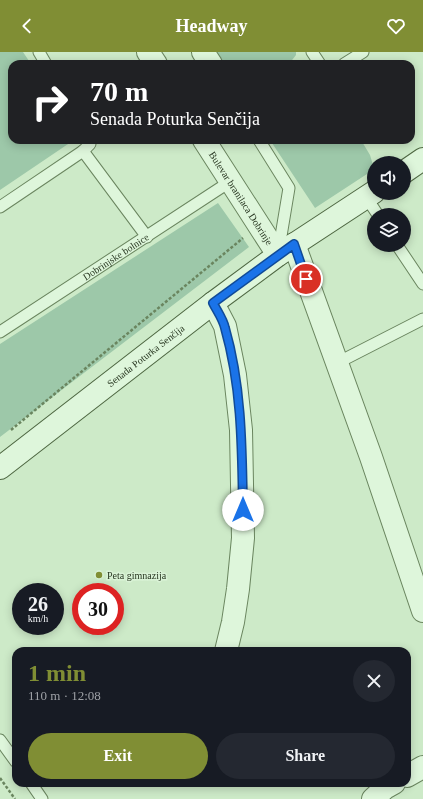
<!DOCTYPE html>
<html lang="en">
<head>
<meta charset="utf-8">
<style>
  :root { --surface:#171b24; --page:#242831; --text:#f1f3f6; --muted:#9ea1a6; --accent:#808e34 }
  body { margin:0; font-family:Georgia,serif; background:var(--page); color:var(--text); height:100vh; display:flex; flex-direction:column; font-size:15px; white-space:nowrap }
  * { box-sizing:border-box; margin:0 }
  p { font-size:13px; color:var(--muted) }
  .icon { flex:none; width:22px; height:22px; fill:none; stroke:currentColor; stroke-width:2; stroke-linecap:round; stroke-linejoin:round }
  .map { position:relative; flex:1; overflow:hidden }
  .sheet { position:absolute; left:12px; top:595px; width:399px; height:140px; display:flex; flex-direction:column; background:var(--surface); border-radius:12px; box-shadow:0 2px 10px #0003 }
  .sheet>* { flex:none }
  .banner { position:absolute; left:8px; top:8px; width:407px; height:84px; border-radius:12px; box-shadow:0 2px 10px #0003; background:#202124; color:#fff; overflow:hidden }
  .controls { position:absolute; left:367px; top:104px; display:grid; gap:8px }
  .controls a { display:grid; place-items:center; width:44px; height:44px; border-radius:50%; background:var(--surface); box-shadow:0 2px 10px #0003; font-size:20px }
  .speed { position:absolute; left:12px; top:531px; display:flex; gap:8px; font-size:20px; font-weight:700; text-align:center }
  .speed>* { display:grid; place-content:center; width:52px; height:52px; border-radius:50%; background:var(--surface); box-shadow:0 2px 10px #0003; line-height:1 }
  .speed small { font-size:10px; font-weight:400 }
  .speed .limit { border:6px solid #d22; background:#fff; color:#111 }
  .pin { position:absolute; display:grid; place-items:center; width:34px; height:34px; color:#fff; margin:-17px; border:2px solid #fff; border-radius:50%; box-shadow:0 1px 4px #0007 }
  .me { position:absolute; width:44px; margin:-22px; rotate:0deg; stroke-linejoin:round; filter:drop-shadow(0 0 3px #0008) }
  .turn { display:flex; align-items:center; gap:14px; height:84px; padding:0 16px; font-size:18px }
  .turn .icon { width:52px; height:52px; stroke-width:2.5 }
  .turn b { display:block; font-size:28px; line-height:34px }
  .round { display:grid; place-items:center; flex:none; width:42px; height:42px; border-radius:21px; background:var(--page) }
  .head { display:flex; align-items:center; justify-content:space-between; height:68px; padding:0 16px }
  h1 { font-size:24px; font-weight:700; line-height:30px; color:var(--accent) }
  .button { display:flex; gap:8px; margin-top:auto; padding:8px 16px }
  .button a { flex:1; height:46px; border-radius:24px; background:var(--accent); color:#fff; font-size:16px; font-weight:700; line-height:46px; text-align:center }
  .button a+a { background:var(--page); color:var(--text) }
  header { display:flex; justify-content:space-between; align-items:center; height:52px; padding:0 16px; background:var(--accent); color:#fff; font-size:18px; font-weight:700 }
  .map>svg:first-child { display:block }
  .green { fill:#9dc8a9 }
  .lines { fill:none; stroke-linecap:round; stroke-linejoin:round }
  .lane-casing { stroke:#6a855f; stroke-width:13 }
  .street-casing { stroke:#6a855f; stroke-width:24 }
  .secondary-casing { stroke:#4e6742; stroke-width:24 }
  .path { stroke:#6a855f; stroke-width:2.5; stroke-dasharray:3 2; stroke-linecap:butt }
  .lane { stroke:#def6db; stroke-width:11 }
  .street { stroke:#def6db; stroke-width:22 }
  .secondary { stroke:#def6db; stroke-width:22 }
  .route-casing { stroke:#114b97; stroke-width:10 }
  .route { stroke:#1a73e8; stroke-width:7 }
  .poi-dot { fill:#808e34; stroke:#daf3d7; stroke-width:1.5 }
  .labels { text-anchor:middle; stroke-width:3; stroke-linejoin:round; paint-order:stroke }
  .street-label { font-size:10px; fill:#283721; stroke:#daf3d7 }
  .poi-label { font-size:10px; fill:#283721; stroke:#daf3d7; text-anchor:start }
</style>
</head>
<body>
<header><svg class="icon" aria-label="back" viewBox="0 0 24 24"><path d="M15 5l-7 7 7 7"/></svg>Headway<svg class="icon" aria-label="heart" viewBox="0 0 24 24"><path d="M12 20l-8-8c-3-5 5-10 8-4 3-6 11-1 8 4z"/></svg></header>
<div class="map">
<svg width="423" height="747" viewBox="0 0 423 747">
  <rect width="100%" height="100%" fill="#cdeac8"/>
  <path class="green" d="M0 0H23L31 12H12V88H74L0 138Z
    M215 0H296V3L289 12H223Z
    M270 88H361L370 103 373 113 367 122 315 156Z
    M218 151 249 195 0 385V292Z"/>
  <g class="lines">
    <g class="lane-casing">
      <g id="lane">
        <path d="M39 0 46 12"/>
        <path d="M312 0 320 12"/>
        <path d="M344 12 363 0"/>
        <path d="M259 88 289 136 278 202"/>
        <path d="M83 99 147 185"/>
        <path d="M366 145 378 163"/>
        <path d="M0 155 83 99 90 92V88"/>
        <path d="M397 193 423 232"/>
        <path id="s1" d="M0 280 231 129"/>
        <path d="M337 311 423 267"/>
        <path d="M0 688 16 710"/>
        <path d="M31 731 42 747"/>
      </g>
    </g>
    <g class="street-casing">
      <g id="street">
        <path d="M148 0 156 12"/>
        <path d="M203 0 211 12"/>
        <path id="s2" d="M204 88 278 203"/>
        <path d="M294 192 371 405 423 559"/>
        <path d="M213 251 225 274 235 323 241 378 243 486 238 537 233 570 226 599"/>
        <path d="M407 724 423 715"/>
        <path d="M373 747 385 736 394 731"/>
      </g>
    </g>
    <g class="secondary-casing">
      <g id="secondary">
        <path d="M404 120 423 107"/>
        <path id="s3" d="M0 416 213 251 278 203 374 140"/>
      </g>
    </g>
    <path class="path" d="M11 378 243 186
      M0 726 15 747"/>
    <use href="#lane" class="lane"/>
    <use href="#street" class="street"/>
    <use href="#secondary" class="secondary"/>
  </g>
  <g class="lines">
    <g class="route-casing">
      <path id="route" d="M243 458C242 397 242 335 225 276 223 267 217 259 213 251L294 192 306 227"/>
    </g>
    <use href="#route" class="route"/>
  </g>
  <circle class="poi-dot" cx="99" cy="523" r="4"/>
  <g class="labels">
    <g class="street-label">
      <text dy="4" stroke="none"><textPath href="#s2" startOffset="69">Bulevar branilaca Dobrinje</textPath></text>
      <text dy="4" stroke="none"><textPath href="#s1" startOffset="138">Dobrinjske bolnice</textPath></text>
      <text dy="4" stroke="none"><textPath href="#s3" startOffset="184">Senada Poturka Senčija</textPath></text>
    </g>
    <g class="poi-label">
      <text x="107" y="527">Peta gimnazija</text>
    </g>
  </g>
</svg>
<div class="controls">
<a><svg class="icon" aria-label="sound" viewBox="0 0 24 24"><path d="M4 9h4l5-4v14l-5-4H4zM17 9q2 3 0 6"/></svg></a>
<a><svg class="icon" aria-label="layers" viewBox="0 0 24 24"><path d="M12 4l9 5-9 5-9-5zM3 14l9 5 9-5"/></svg></a>
</div>
<div class="speed"><div>26<small>km/h</small></div><div class="limit">30</div></div>
<div class="pin" style="left:306px;top:227px;background:#d93025"><svg class="icon" aria-label="arrive" viewBox="0 0 24 24"><path d="M6 21V4h12l-3 4 3 4H6"/></svg></div>
<svg class="me" style="left:243px;top:458px" viewBox="-20 -20 40 40"><circle r="19" fill="#fff"/><path d="M0-13L10 11 0 6-10 11z" fill="#1a73e8"/></svg>
<div class="banner">
<div class="turn"><svg class="icon" aria-label="right" viewBox="0 0 24 24"><path d="M7 20v-9h11M14 6l5 5-5 5"/></svg><div><b>70 m</b>Senada Poturka Senčija</div></div>
</div>
<section class="sheet">
<div class="head"><div><h1>1 min</h1><p>110 m · 12:08</p></div><a class="round"><svg class="icon" aria-label="close" viewBox="0 0 24 24"><path d="M6 6l12 12M18 6L6 18"/></svg></a></div>
<div class="button"><a>Exit</a><a>Share</a></div>
</section>
</div>
</body>
</html>
